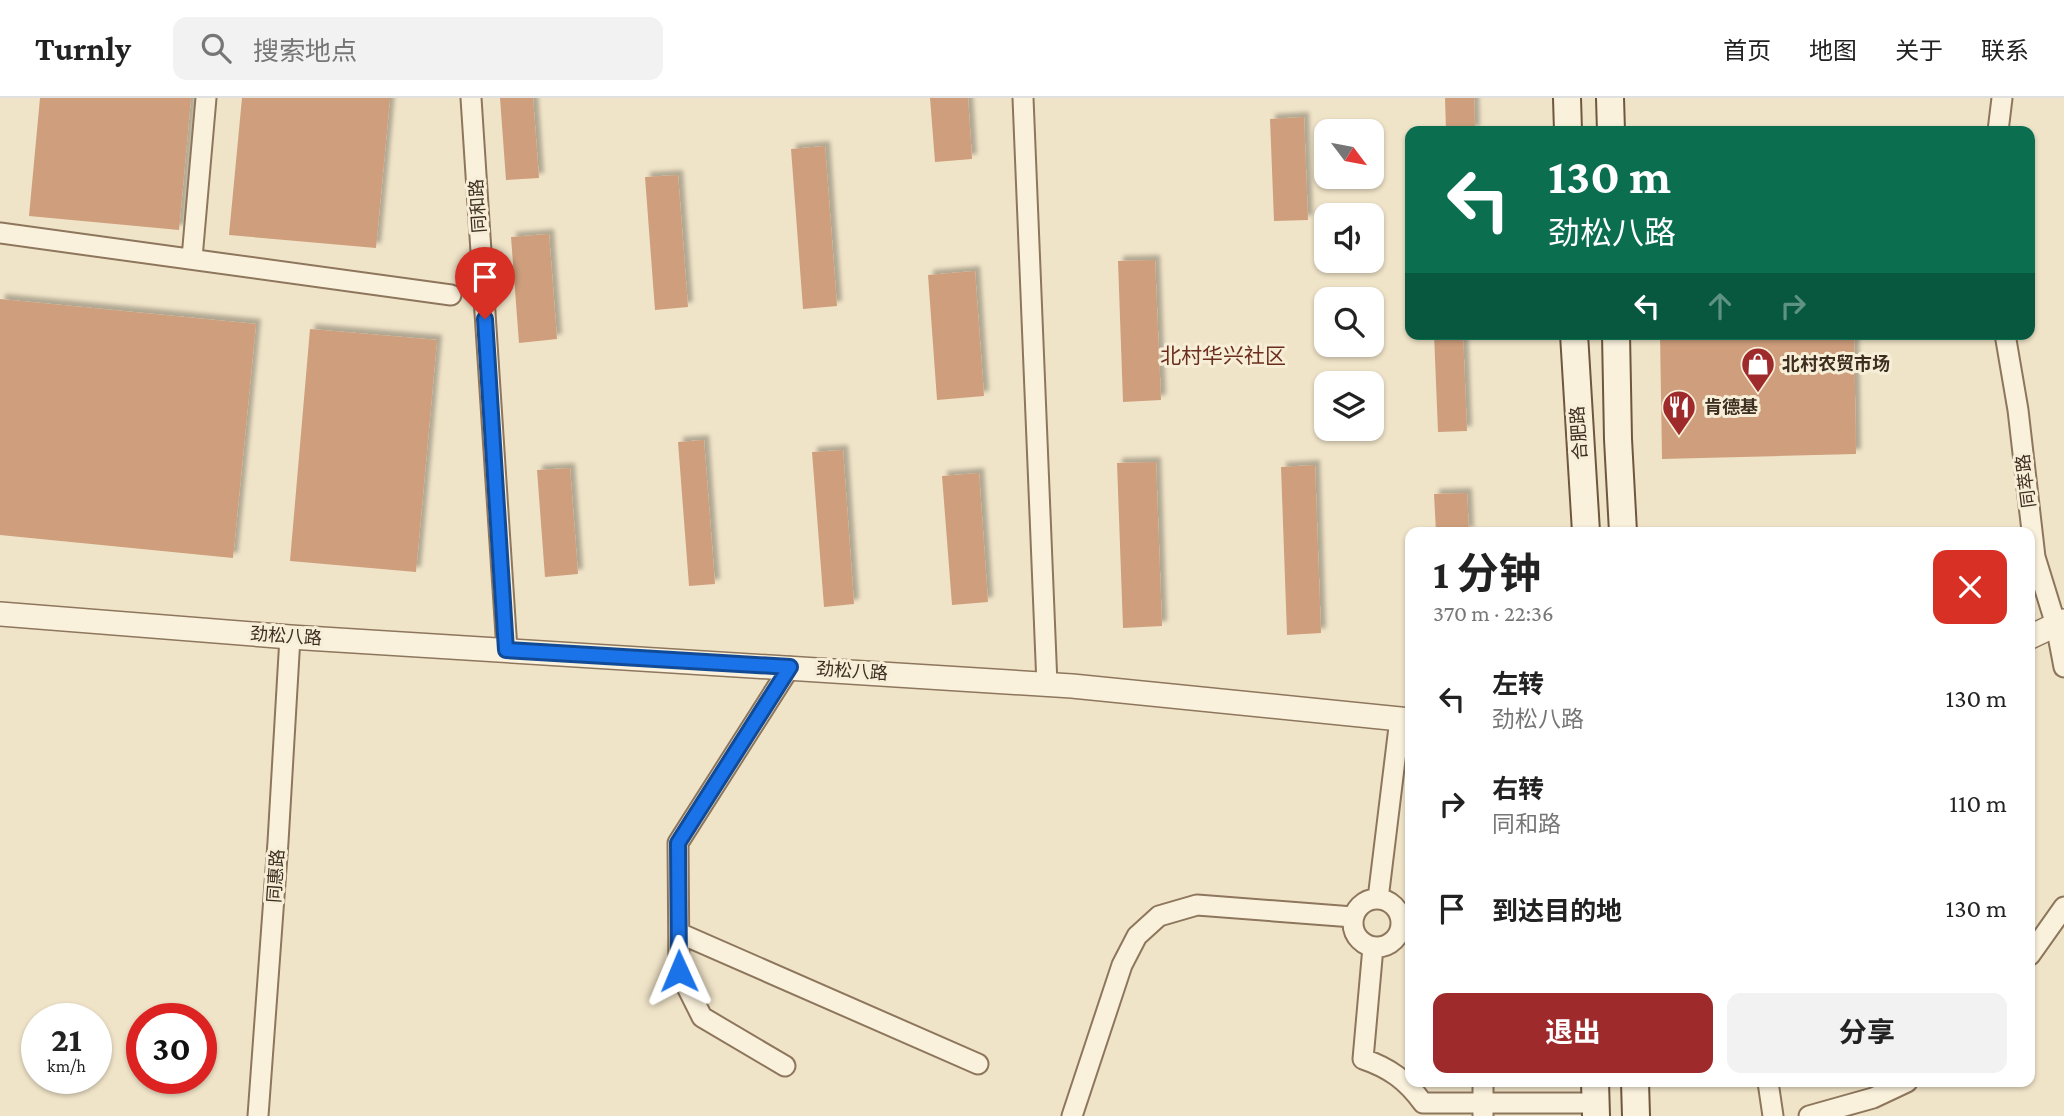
<!DOCTYPE html>
<html lang="zh">
<head>
<meta charset="utf-8">
<style>
  :root { --surface:#fff; --page:#f2f2f2; --text:#222; --muted:#767676; --line:#e0e0e0; --accent:#9e2a2b }
  body { margin:0; font-family:"Crimson Pro","Noto Sans SC",serif; background:var(--page); color:var(--text); height:100vh; display:flex; flex-direction:column; font-size:26px; white-space:nowrap }
  * { box-sizing:border-box; margin:0 }
  p { font-size:23px; color:var(--muted) }
  .icon { flex:none; width:38px; height:38px; fill:none; stroke:currentColor; stroke-width:2; stroke-linecap:round; stroke-linejoin:round }
  .map { position:relative; flex:1; overflow:hidden }
  .drawer { position:absolute; left:1405px; top:429px; width:630px; height:560px; display:flex; flex-direction:column; background:var(--surface); border-radius:14px; box-shadow:0 2px 5px #0004 }
  .drawer>* { flex:none }
  .top-card { position:absolute; left:1405px; top:28px; width:630px; height:214px; border-radius:14px; box-shadow:0 2px 5px #0004; background:#0b6e4f; color:#fff; overflow:hidden }
  .needle { width:46px; rotate:122deg }
  .controls { position:absolute; left:1314px; top:21px; display:grid; gap:14px }
  .controls a { display:grid; place-items:center; width:70px; height:70px; border-radius:14px; background:var(--surface); box-shadow:0 2px 5px #0004; font-size:35px }
  .speed { position:absolute; left:21px; top:905px; display:flex; gap:14px; font-size:35px; font-weight:700; text-align:center }
  .speed>* { display:grid; place-content:center; width:91px; height:91px; border-radius:50%; background:var(--surface); box-shadow:0 2px 5px #0004; line-height:1 }
  .speed small { font-size:18px; font-weight:400 }
  .speed .limit { border:10px solid #d22; background:#fff; color:#111 }
  .pin { position:absolute; display:grid; place-items:center; width:60px; height:60px; color:#fff; margin:-72px -30px; border-radius:50% 50% 50% 0; rotate:-45deg; box-shadow:0 0 7px #0007 }
  .pin .icon { rotate:45deg }
  .me { position:absolute; width:77px; margin:-38px; rotate:359deg; stroke-linejoin:round; filter:drop-shadow(0 0 5px #0008) }
  .turn { display:flex; align-items:center; gap:24px; height:147px; padding:0 28px; font-size:32px }
  .turn .icon { width:91px; height:91px; stroke-width:2.5 }
  .turn b { display:block; font-size:49px; line-height:60px }
  .lanes { display:flex; align-items:center; height:66px; padding:0 28px; background:#0003; justify-content:center; gap:35px; direction:ltr }
  .lanes .off { opacity:.35 }
  .round { display:grid; place-items:center; flex:none; width:74px; height:74px; border-radius:14px; background:var(--page) }
  .overview { display:flex; align-items:center; justify-content:space-between; height:119px; padding:0 28px }
  h1 { font-size:42px; font-weight:700; line-height:52px }
  .primary-button { display:flex; gap:14px; margin-top:auto; padding:14px 28px }
  .primary-button a { flex:1; height:80px; border-radius:14px; background:var(--accent); color:#fff; font-size:28px; font-weight:700; line-height:80px; text-align:center }
  .primary-button a+a { background:var(--page); color:var(--text) }
  ul { padding:0; list-style:none }
  li { display:flex; align-items:center; gap:21px; height:105px; padding:0 28px }
  li div { flex:1 }
  li b { display:block; font-size:26px }
  li em { font-style:normal }
  header { display:flex; align-items:center; gap:42px; box-sizing:border-box; height:98px; padding:0 35px; background:var(--surface); border-bottom:2px solid var(--line) }
  header strong { font-size:33px }
  nav { display:flex; gap:38px; margin-inline-start:auto; font-size:24px }
  .search { width:490px; height:63px; background:var(--page); display:flex; align-items:center; gap:18px; box-sizing:border-box; padding:0 24px; border-radius:14px; color:var(--muted); font-size:26px }
  .map>svg:first-child { display:block }
  .building { fill:#cf9f7d; filter:url(#shadow) }
  .lines { fill:none; stroke-linecap:round; stroke-linejoin:round }
  .minor-casing { stroke:#8d765c; stroke-width:23 }
  .tertiary-casing { stroke:#8d765c; stroke-width:26 }
  .secondary-casing { stroke:#6f573f; stroke-width:30 }
  .minor { stroke:#faf1dc; stroke-width:19 }
  .tertiary { stroke:#faf1dc; stroke-width:23 }
  .secondary { stroke:#faf1dc; stroke-width:26 }
  .route-casing { stroke:#114b97; stroke-width:18 }
  .route { stroke:#1a73e8; stroke-width:12 }
  .labels { text-anchor:middle; stroke-width:6; stroke-linejoin:round; paint-order:stroke }
  .street-label { font-size:18px; fill:#3d2e20; stroke:#f7eed8 }
  .poi-label { font-size:18px; font-weight:bold; fill:#3d2e20; stroke:#f7eed8; text-anchor:start }
  .quarter-label { font-size:21px; fill:#6b2e1e; stroke:#f7eed8 }
</style>
</head>
<body>
<header>
<strong>Turnly</strong>
<div class="search"><svg class="icon" aria-label="search" viewBox="0 0 24 24"><circle cx="10" cy="10" r="6"/><path d="M15 15l6 6"/></svg>搜索地点</div>
<nav><a>首页</a><a>地图</a><a>关于</a><a>联系</a></nav>
</header>
<div class="map">
<svg width="2064" height="1018" viewBox="0 0 2064 1018">
  <defs>
    <filter id="shadow"><feDropShadow dx="5" dy="-5" stdDeviation="2" flood-color="#0004"/></filter>
  </defs>
  <rect width="100%" height="100%" fill="#f0e4c8"/>
  <path class="building" d="M40 0H191L179 132 29 118Z
    M242 0H390L376 150 229 137Z
    M500 0H533L539 80 506 82Z
    M930 0H968L972 61 935 64Z
    M1445 0H1474L1475 33H1446Z
    M1304 19 1308 122 1274 123 1270 21Z
    M825 48 837 208 803 211 791 51Z
    M678 77 688 209 655 212 645 79Z
    M549 136 557 241 519 245 511 139Z
    M1155 162 1161 302 1123 304 1118 163Z
    M975 173 984 298 937 302 928 177Z
    M0 201 256 226 233 460 0 437Z
    M310 231 437 242 416 474 290 463Z
    M1434 236H1463L1467 333 1438 334Z
    M1660 236H1854L1856 356 1662 361Z
    M704 342 715 486 689 488 678 344Z
    M843 352 854 506 824 509 812 354Z
    M1156 364 1162 528 1123 530 1117 365Z
    M1315 367 1321 535 1287 537 1281 369Z
    M570 370 578 476 545 479 537 372Z
    M979 375 988 504 952 507 942 378Z
    M1467 395 1469 434H1436L1434 396Z"/>
  <g class="lines">
    <g class="minor-casing">
      <path id="minor" d="M471 0 507 552
        M1023 0 1047 587
        M1998 33 2002 0
        M0 135 451 197
        M192 160 206 0
        M2005 236 2018 312 2035 459 2056 527 2064 569
        M1378 801 1400 621
        M1353 825a24 24 0 1 1 48 0a24 24 0 1 1-48 0Z
        M679 835 978 966
        M1373 849 1363 961C1390 970 1407 983 1423 1005H1596
        M2030 857 2064 809
        M785 968 702 919 679 873 678 745 790 569
        M1483 984V1017
        M1768 984 1773 1018
        M258 1018 278 744 290 539
        M1072 1018 1122 867 1137 838 1159 818 1197 807 1353 819
        M1809 1018 1873 1000 1907 984"/>
    </g>
    <g class="tertiary-casing">
      <path id="tertiary" d="M0 516 290 539 1072 588 1410 622
        M2030 539 2064 523"/>
    </g>
    <g class="secondary-casing">
      <path id="secondary" d="M1567 0 1568 33
        M1610 0 1611 33
        M1574 236 1586 434
        M1616 236 1618 341 1623 434
        M1595 984 1596 1018
        M1635 984 1636 1018"/>
    </g>
    <use href="#minor" class="minor"/>
    <use href="#tertiary" class="tertiary"/>
    <use href="#secondary" class="secondary"/>
  </g>
  <g class="lines">
    <g class="route-casing">
      <path id="route" d="M485 221 506 552 790 569 678 745 679 873"/>
    </g>
    <use href="#route" class="route"/>
  </g>
  <defs>
    <g id="shop-pin" transform="scale(1.75)"><path d="M0 17L-7.5 6A9.5 9.5 0 1 1 7.5 6Z" fill="#9e2a2b" stroke="#f7eed8"/><path d="M-5-2.5h2.3a2.7 3.5 0 0 1 5.4 0H5L5.5 6h-11ZM-1.5-2.5h3a1.5 2.3 0 0 0-3 0Z" fill="#fff"/></g>
    <g id="restaurant-pin" transform="scale(1.75)"><path d="M0 17L-7.5 6A9.5 9.5 0 1 1 7.5 6Z" fill="#9e2a2b" stroke="#f7eed8"/><path d="M-5-6h1v4h1v-4h1v4h1v-4h1v5L-1.5 .5V6h-2V.5L-5-1ZM5-6V6H3V1.5H1.5Q1.5-4 5-6Z" fill="#fff"/></g>
  </defs>
  <g fill-rule="evenodd">
    <use href="#shop-pin" x="1758" y="266"/>
    <use href="#restaurant-pin" x="1679" y="309"/>
  </g>
  <g class="labels">
    <g class="street-label">
      <text transform="translate(478 108) rotate(-94)" y="6">同和路</text>
      <text transform="translate(1579 335) rotate(-94)" y="6">合肥路</text>
      <text transform="translate(2026 383) rotate(-97)" y="6">同萃路</text>
      <text transform="translate(286 538) rotate(4)" y="6">劲松八路</text>
      <text transform="translate(852 573) rotate(4)" y="6">劲松八路</text>
      <text transform="translate(276 778) rotate(-86)" y="6">同惠路</text>
    </g>
    <g class="poi-label">
      <text x="1782" y="272">北村农贸市场</text>
      <text x="1704" y="315">肯德基</text>
    </g>
    <g class="quarter-label">
      <text x="1223" y="265">北村华兴社区</text>
    </g>
  </g>
</svg>
<div class="controls">
<a><svg class="needle" viewBox="-14 -14 28 28"><path d="M0-13l5 13h-10z" fill="#e53935"/><path d="M0 13l5-13h-10z" fill="#767676"/></svg></a>
<a><svg class="icon" aria-label="sound" viewBox="0 0 24 24"><path d="M4 9h4l5-4v14l-5-4H4zM17 9q2 3 0 6"/></svg></a>
<a><svg class="icon" aria-label="search" viewBox="0 0 24 24"><circle cx="10" cy="10" r="6"/><path d="M15 15l6 6"/></svg></a>
<a><svg class="icon" aria-label="layers" viewBox="0 0 24 24"><path d="M12 4l9 5-9 5-9-5zM3 14l9 5 9-5"/></svg></a>
</div>
<div class="speed"><div>21<small>km/h</small></div><div class="limit">30</div></div>
<div class="pin" style="left:485px;top:221px;background:#d93025"><svg class="icon" aria-label="arrive" viewBox="0 0 24 24"><path d="M6 21V4h12l-3 4 3 4H6"/></svg></div>
<svg class="me" style="left:679px;top:873px" viewBox="-20 -20 40 40"><path d="M0-17L14 15 0 8-14 15z" fill="#1a73e8" stroke="#fff" stroke-width="4"/></svg>
<div class="top-card">
<div class="turn"><svg class="icon" aria-label="left" viewBox="0 0 24 24"><path d="M17 20v-9H6M10 6l-5 5 5 5"/></svg><div><b>130 m</b>劲松八路</div></div>
<div class="lanes"><svg class="icon" aria-label="left" viewBox="0 0 24 24"><path d="M17 20v-9H6M10 6l-5 5 5 5"/></svg><svg class="icon off" aria-label="ahead" viewBox="0 0 24 24"><path d="M12 20V5M6 11l6-6 6 6"/></svg><svg class="icon off" aria-label="right" viewBox="0 0 24 24"><path d="M7 20v-9h11M14 6l5 5-5 5"/></svg></div>
</div>
<section class="drawer">
<div class="overview"><div><h1>1 分钟</h1><p>370 m · 22:36</p></div><a class="round" style="background:#d93025;color:#fff"><svg class="icon" aria-label="close" viewBox="0 0 24 24"><path d="M6 6l12 12M18 6L6 18"/></svg></a></div>
<ul>
<li><svg class="icon" aria-label="left" viewBox="0 0 24 24"><path d="M17 20v-9H6M10 6l-5 5 5 5"/></svg><div><b>左转</b><p>劲松八路</p></div><em>130 m</em></li>
<li><svg class="icon" aria-label="right" viewBox="0 0 24 24"><path d="M7 20v-9h11M14 6l5 5-5 5"/></svg><div><b>右转</b><p>同和路</p></div><em>110 m</em></li>
<li><svg class="icon" aria-label="arrive" viewBox="0 0 24 24"><path d="M6 21V4h12l-3 4 3 4H6"/></svg><div><b>到达目的地</b></div><em>130 m</em></li>
</ul>
<div class="primary-button"><a>退出</a><a>分享</a></div>
</section>
</div>
</body>
</html>
